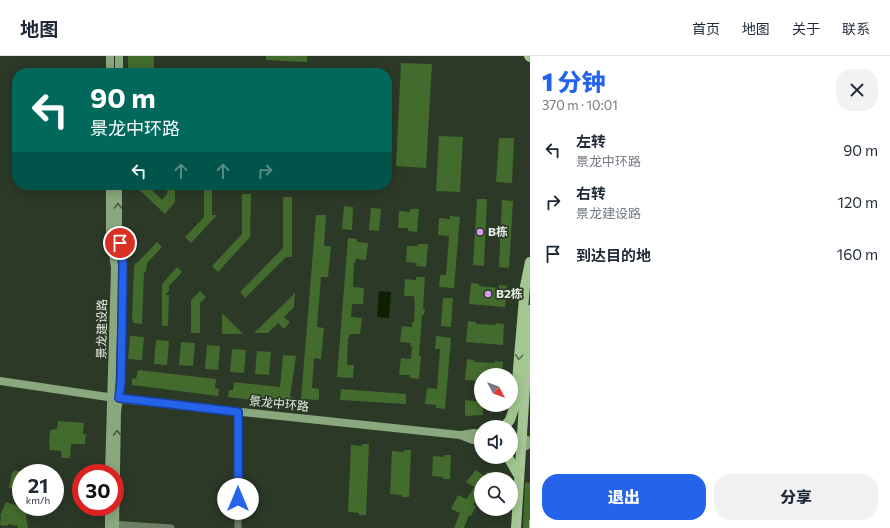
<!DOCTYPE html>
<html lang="zh">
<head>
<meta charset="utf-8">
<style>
  :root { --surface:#fff; --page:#f2f2f3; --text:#1f2937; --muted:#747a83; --line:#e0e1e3; --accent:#2563eb }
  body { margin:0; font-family:Commissioner,"Noto Sans SC",sans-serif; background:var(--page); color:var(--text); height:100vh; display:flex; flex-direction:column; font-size:15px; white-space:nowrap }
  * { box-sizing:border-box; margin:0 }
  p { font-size:13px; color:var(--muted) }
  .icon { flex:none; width:22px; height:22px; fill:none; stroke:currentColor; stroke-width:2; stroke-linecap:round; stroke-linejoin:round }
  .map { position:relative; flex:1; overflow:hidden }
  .sheet { display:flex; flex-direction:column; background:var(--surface); width:360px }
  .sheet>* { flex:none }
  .guide { position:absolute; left:12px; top:12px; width:380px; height:122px; border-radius:16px; box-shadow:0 2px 10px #0003; background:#00695c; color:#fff; overflow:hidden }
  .needle { width:26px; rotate:131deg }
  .tools { position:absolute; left:474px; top:312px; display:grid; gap:8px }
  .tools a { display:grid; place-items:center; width:44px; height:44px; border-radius:50%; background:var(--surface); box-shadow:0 2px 10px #0003; font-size:20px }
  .speed { position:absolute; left:12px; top:408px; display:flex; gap:8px; font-size:20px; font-weight:700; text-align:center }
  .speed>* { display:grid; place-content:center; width:52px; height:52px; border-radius:50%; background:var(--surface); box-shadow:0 2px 10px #0003; line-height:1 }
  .speed small { font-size:10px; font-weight:400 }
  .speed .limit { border:6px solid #d22; background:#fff; color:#111 }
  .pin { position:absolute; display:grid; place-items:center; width:34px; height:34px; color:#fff; margin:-17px; border:2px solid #fff; border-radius:50%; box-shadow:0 1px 4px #0007 }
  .me { position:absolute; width:44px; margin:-22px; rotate:0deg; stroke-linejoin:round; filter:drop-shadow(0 0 3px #0008) }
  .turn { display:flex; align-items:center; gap:14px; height:84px; padding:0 12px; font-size:18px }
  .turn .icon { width:52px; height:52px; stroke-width:2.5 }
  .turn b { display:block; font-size:28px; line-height:34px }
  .lanes { display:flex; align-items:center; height:38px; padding:0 12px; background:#0003; justify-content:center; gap:20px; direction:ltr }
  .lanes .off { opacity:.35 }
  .round { display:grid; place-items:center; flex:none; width:42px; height:42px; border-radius:16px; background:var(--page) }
  .summary { display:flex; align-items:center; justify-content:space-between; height:68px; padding:0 12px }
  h1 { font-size:24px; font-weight:800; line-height:30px; color:var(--accent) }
  .button { display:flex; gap:8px; margin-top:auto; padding:8px 12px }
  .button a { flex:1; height:46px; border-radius:16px; background:var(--accent); color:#fff; font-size:16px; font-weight:800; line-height:46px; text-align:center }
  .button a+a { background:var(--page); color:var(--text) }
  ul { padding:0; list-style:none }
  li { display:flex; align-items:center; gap:12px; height:52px; padding:0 12px }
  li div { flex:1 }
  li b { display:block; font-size:15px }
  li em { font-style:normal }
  header { display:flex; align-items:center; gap:24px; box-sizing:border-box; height:56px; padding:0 20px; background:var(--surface); border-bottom:1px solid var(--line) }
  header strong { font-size:19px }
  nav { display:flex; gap:22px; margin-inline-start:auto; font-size:14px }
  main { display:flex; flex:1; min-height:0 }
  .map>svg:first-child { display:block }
  .water { fill:#0c2002 }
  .building { fill:#436b2d }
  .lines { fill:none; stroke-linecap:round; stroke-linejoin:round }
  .street { stroke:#6c7f64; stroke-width:7 }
  .secondary { stroke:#8aa87d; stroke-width:8 }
  .primary { stroke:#a2c890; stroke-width:10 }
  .rail { stroke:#b5beb0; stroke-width:2; stroke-dasharray:8 4; stroke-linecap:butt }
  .oneway { stroke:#485a41 }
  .oneway2 { stroke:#5b7251 }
  .route-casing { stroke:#184099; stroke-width:10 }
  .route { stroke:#2563eb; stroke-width:7 }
  .poi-dot { fill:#db99f5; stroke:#2c3927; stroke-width:1.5 }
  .labels { text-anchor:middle; stroke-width:3.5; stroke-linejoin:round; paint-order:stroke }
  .poi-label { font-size:12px; font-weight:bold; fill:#e6eee2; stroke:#2c3927; text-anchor:start }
  .street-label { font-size:12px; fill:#e6eee2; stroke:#2c3927 }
</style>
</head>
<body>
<header>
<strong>地图</strong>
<nav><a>首页</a><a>地图</a><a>关于</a><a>联系</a></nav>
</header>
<main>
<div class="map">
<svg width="530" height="472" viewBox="0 0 530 472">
  <rect width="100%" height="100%" fill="#2c3927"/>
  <path class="water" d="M379 235 391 236 389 262 377 261Z"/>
  <path class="building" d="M128 0H154V17H128Z
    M266 0H307V6L266 4Z
    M401 7 432 8 426 112 396 110Z
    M439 80 463 81 460 136 436 135Z
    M499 82H514L512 127 496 126Z
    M134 129H147L162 144 167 138 168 130H175V146L165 158Z
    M204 132H212V159H217L191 187 185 181 204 161Z
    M242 138H251L250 181 218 216 212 210 242 178Z
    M283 141H292V201H286L245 242 240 236 283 192Z
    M477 143H487L484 210 473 209Z
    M502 144 513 145 509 212 499 211Z
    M344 150 353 151 352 174 342 173Z
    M371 152 381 153 379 175 369 174Z
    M410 153H419L417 176 408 175V172H398L399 155 410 156Z
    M316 159H326L324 190H331L328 221H321L317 271 324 272 321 303 314 302 312 332 319 333V344L301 343Z
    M450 160 460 161 454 232 439 231 440 219H446L449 180 438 179 439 162 450 163Z
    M348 182 357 183V186L368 187 366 204 356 203 355 207H354L353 231 364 232 363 248H352L351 261 362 262 360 278H350L349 282H348L347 309H354L353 322 337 321Z
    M157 186 162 191 147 207 146 216H144L142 268 133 267V264H132L134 210H135V207H137Z
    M418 188H428L426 211 416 210 417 207 406 206 407 190H418Z
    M177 211 182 216 169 230V235L165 239H169L168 270H162V228Z
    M416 221H425L423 253H425L424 259H422L419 300H421L419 323 410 322V319H399L401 302 411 303 412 290H410L411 287 400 286 402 270 412 271V266H414L415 244H414V240H404L405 223 416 224Z
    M471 227 479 228V230L499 232V229L507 230 505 251 469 248Z
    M200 235 206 241 200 247V277H191V244Z
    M295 237 294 251 284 261 290 266 284 273 278 267 268 277H254Z
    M443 242H453L451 271 441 270Z
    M222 257 243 278H222Z
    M468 265 476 266V268L496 269V267L504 268 503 289 466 286Z
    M130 280 144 281 142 304 128 303Z
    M436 280 451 282 445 353 436 352V349L425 348 427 332 437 333 440 293H435Z
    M156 284 169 285 167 309 154 308Z
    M181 286 195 287 193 310 179 309Z
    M207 289 220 290 218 314 205 313Z
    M232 293 246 294 244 317 230 316Z
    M257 295 271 296 269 319 255 318Z
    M283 299 296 300 290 341 294 342 293 349 228 341 229 334H233L234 326 280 331Z
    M467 303 474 304V306L495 307V305L503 306 502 319H481V325L465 324Z
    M138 314 216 323 215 332 219 333 218 340 132 329V322L136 323Z
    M341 333 406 338V348L340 344Z
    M465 344 481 346V349H483V359L465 360Z
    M58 365 84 367 83 378H86L85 388H71L70 402H62L61 395 49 394 50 388H49L50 374 57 373Z
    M362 388H369L366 459H359V457L348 456 351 389 362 390Z
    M404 394H411L409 441H402V439L390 438 392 395 404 396Z
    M444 399H451L450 423H443V421L432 420 433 400 444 401Z
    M14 414 21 416V435L9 432 12 416 13 417Z
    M476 414 484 420 488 415 494 420 492 423H481V436L473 449 476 450 471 460 469 459 464 472H454L460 457 451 453 458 439 466 443 470 438 474 431 466 426Z
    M525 426 530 427V472H523Z
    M6 446 21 451H28L26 459 28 472H18V470L8 468V470L5 469V470L0 469 1 460H0Z"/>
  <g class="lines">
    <path class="street" d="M238 356V472
      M111 468 171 472"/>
    <path class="secondary" d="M110 0V17
      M119 17V0
      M0 325 128 344 460 379 473 384 481 385
      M461 379 474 377 481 378
      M511 381 522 382 530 385
      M511 389 526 390
      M109 417 115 212 110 177V129
      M109 472V451
      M115 472 117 356 121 326 123 208 118 176V129"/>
    <path class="primary" d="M529 0 530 1
      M504 371 510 364 515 349 525 230 530 206
      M508 401 519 420
      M516 472 530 254"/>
    <path class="rail" d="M519 472 525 351 530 303
      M530 472V464"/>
  </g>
  <defs><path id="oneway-chevron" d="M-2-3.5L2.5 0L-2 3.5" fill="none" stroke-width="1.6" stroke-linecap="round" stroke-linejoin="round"/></defs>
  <g class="oneway">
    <use href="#oneway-chevron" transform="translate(118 150) rotate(-90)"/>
    <use href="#oneway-chevron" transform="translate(117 377) rotate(-89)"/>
  </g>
  <use class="oneway2" href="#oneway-chevron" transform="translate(519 301) rotate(95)"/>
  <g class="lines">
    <g class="route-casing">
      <path id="route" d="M120 187 123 208 121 326 119 342 238 356V443"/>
    </g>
    <use href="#route" class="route"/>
  </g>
  <g class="poi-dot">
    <circle cx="480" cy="176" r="4"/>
    <circle cx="488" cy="238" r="4"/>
  </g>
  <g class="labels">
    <g class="poi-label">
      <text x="488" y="180">B栋</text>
      <text x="496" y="242">B2栋</text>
    </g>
    <g class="street-label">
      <text transform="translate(102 273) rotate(-89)" y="4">景龙建设路</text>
      <text transform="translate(279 348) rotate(6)" y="4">景龙中环路</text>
    </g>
  </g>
</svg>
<div class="tools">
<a><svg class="needle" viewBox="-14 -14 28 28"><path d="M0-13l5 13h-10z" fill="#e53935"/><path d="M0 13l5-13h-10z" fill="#747a83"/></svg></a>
<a><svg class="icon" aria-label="sound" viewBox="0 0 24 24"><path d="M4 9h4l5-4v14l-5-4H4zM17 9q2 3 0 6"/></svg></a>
<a><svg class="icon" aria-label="search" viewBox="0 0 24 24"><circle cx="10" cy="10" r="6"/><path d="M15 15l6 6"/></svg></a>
</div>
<div class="speed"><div>21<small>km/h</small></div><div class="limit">30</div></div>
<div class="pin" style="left:120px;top:187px;background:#d93025"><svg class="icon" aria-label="arrive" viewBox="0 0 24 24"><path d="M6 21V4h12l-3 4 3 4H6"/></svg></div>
<svg class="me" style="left:238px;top:443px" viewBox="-20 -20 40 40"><circle r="19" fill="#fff"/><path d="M0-13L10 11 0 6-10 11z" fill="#2563eb"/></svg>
<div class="guide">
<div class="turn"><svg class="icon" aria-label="left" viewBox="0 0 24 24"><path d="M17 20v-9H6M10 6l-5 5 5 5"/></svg><div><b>90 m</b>景龙中环路</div></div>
<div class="lanes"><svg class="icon" aria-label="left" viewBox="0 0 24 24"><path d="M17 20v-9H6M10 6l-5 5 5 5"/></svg><svg class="icon off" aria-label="ahead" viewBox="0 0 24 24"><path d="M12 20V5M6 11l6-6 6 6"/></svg><svg class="icon off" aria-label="ahead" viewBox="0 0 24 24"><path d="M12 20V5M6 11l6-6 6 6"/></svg><svg class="icon off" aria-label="right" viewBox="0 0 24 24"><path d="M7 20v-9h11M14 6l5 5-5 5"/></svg></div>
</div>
</div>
<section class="sheet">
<div class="summary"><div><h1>1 分钟</h1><p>370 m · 10:01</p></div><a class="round"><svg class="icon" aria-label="close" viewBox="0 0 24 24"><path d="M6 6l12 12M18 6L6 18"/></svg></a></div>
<ul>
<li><svg class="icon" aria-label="left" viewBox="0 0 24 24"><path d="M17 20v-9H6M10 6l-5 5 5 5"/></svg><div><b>左转</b><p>景龙中环路</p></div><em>90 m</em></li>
<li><svg class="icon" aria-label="right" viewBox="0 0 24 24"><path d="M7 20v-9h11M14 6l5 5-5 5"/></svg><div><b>右转</b><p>景龙建设路</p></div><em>120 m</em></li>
<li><svg class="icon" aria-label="arrive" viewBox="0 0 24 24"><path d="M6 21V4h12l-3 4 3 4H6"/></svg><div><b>到达目的地</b></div><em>160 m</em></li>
</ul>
<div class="button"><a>退出</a><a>分享</a></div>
</section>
</main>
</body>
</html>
